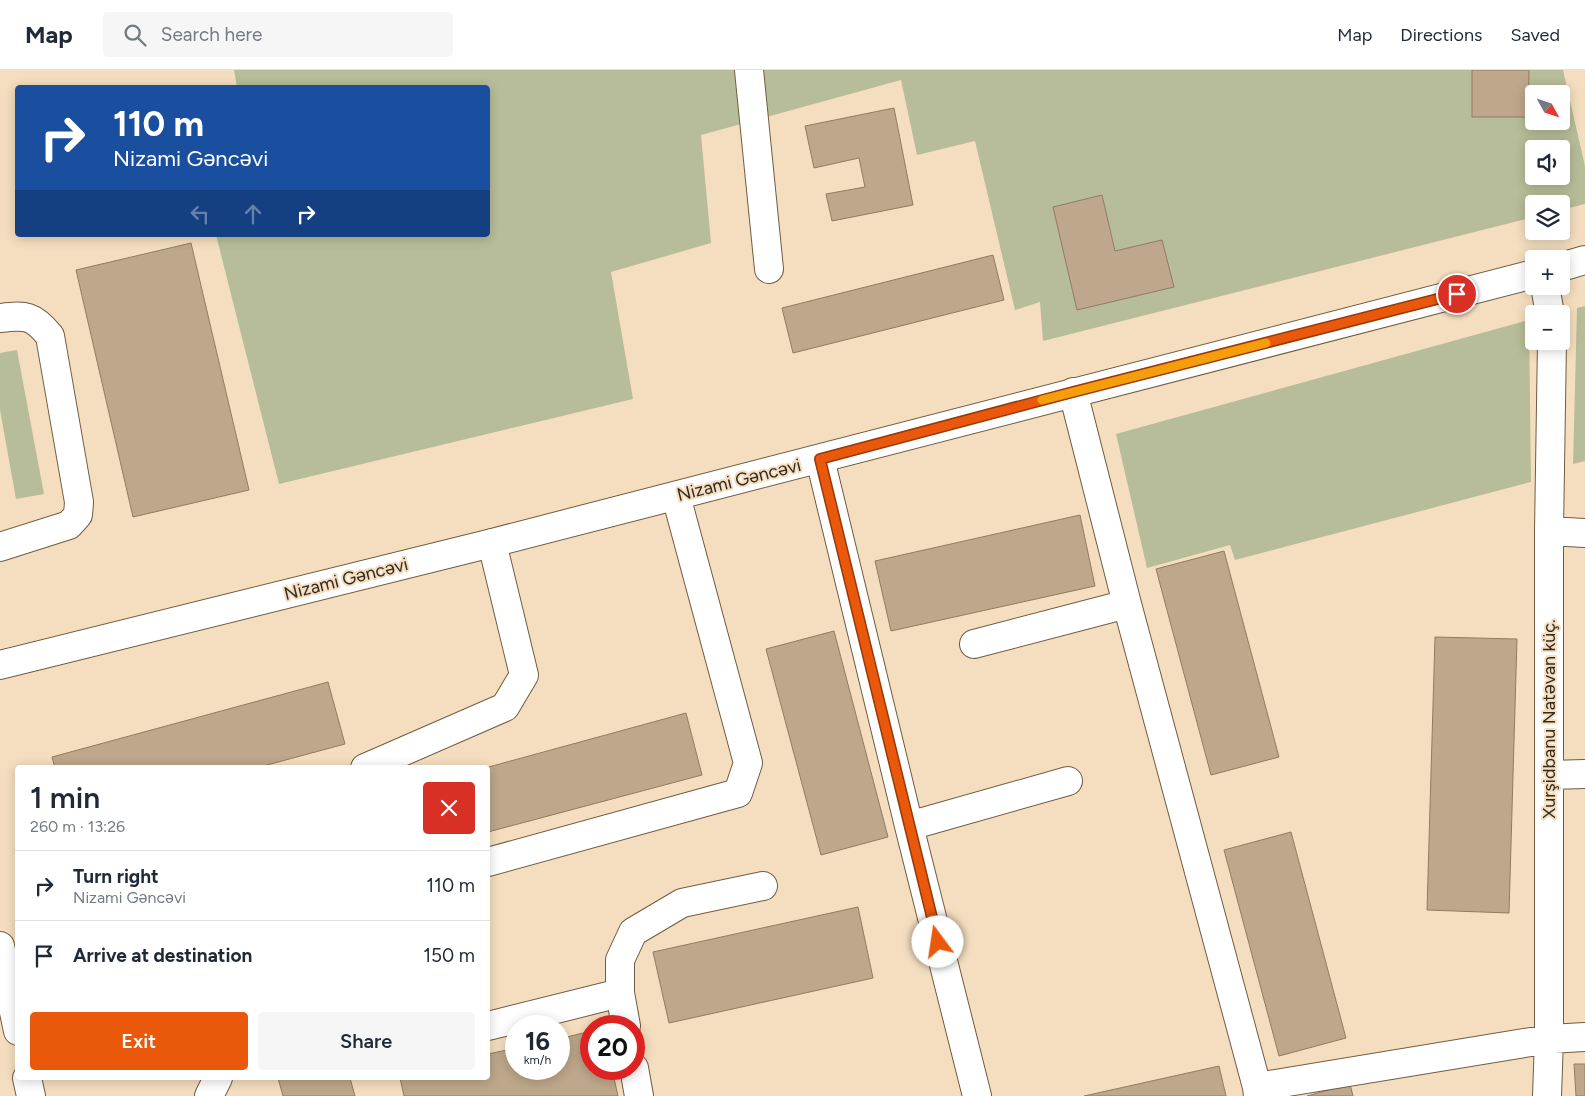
<!DOCTYPE html>
<html lang="en">
<head>
<meta charset="utf-8">
<style>
  :root { --surface:#fff; --page:#f6f6f7; --text:#1f2937; --muted:#747a83; --line:#e0e1e3; --accent:#ea580c }
  body { margin:0; font-family:Figtree,sans-serif; background:var(--page); color:var(--text); height:100vh; display:flex; flex-direction:column; font-size:19px; white-space:nowrap }
  * { box-sizing:border-box; margin:0 }
  p { font-size:16px; color:var(--muted) }
  .icon { flex:none; width:28px; height:28px; fill:none; stroke:currentColor; stroke-width:2; stroke-linecap:round; stroke-linejoin:round }
  .map { position:relative; flex:1; overflow:hidden }
  .details { position:absolute; left:15px; top:695px; width:475px; height:315px; display:flex; flex-direction:column; background:var(--surface); border-radius:5px; box-shadow:0 2px 12px #0003 }
  .details>* { flex:none }
  .banner { position:absolute; left:15px; top:15px; width:475px; height:152px; border-radius:5px; box-shadow:0 2px 12px #0003; background:#1a4fa0; color:#fff; overflow:hidden }
  .needle { width:32px; rotate:130deg }
  .buttons { position:absolute; left:1525px; top:15px; display:grid; gap:10px }
  .buttons a { display:grid; place-items:center; width:45px; height:45px; border-radius:5px; background:var(--surface); box-shadow:0 2px 12px #0003; font-size:25px }
  .speed { position:absolute; left:505px; top:945px; display:flex; gap:10px; font-size:25px; font-weight:700; text-align:center }
  .speed>* { display:grid; place-content:center; width:65px; height:65px; border-radius:50%; background:var(--surface); box-shadow:0 2px 12px #0003; line-height:1 }
  .speed small { font-size:12px; font-weight:400 }
  .speed .limit { border:8px solid #d22; background:#fff; color:#111 }
  .pin { position:absolute; display:grid; place-items:center; width:42px; height:42px; color:#fff; margin:-21px; border:2px solid #fff; border-radius:50%; box-shadow:0 1px 5px #0007 }
  .me { position:absolute; width:55px; margin:-28px; rotate:346deg; stroke-linejoin:round; filter:drop-shadow(0 0 4px #0008) }
  .turn { display:flex; align-items:center; gap:18px; height:105px; padding:0 15px; font-size:22px }
  .turn .icon { width:65px; height:65px; stroke-width:2.5 }
  .turn b { display:block; font-size:35px; line-height:42px }
  .lanes { display:flex; align-items:center; height:48px; padding:0 15px; background:#0003; justify-content:center; gap:25px; direction:ltr }
  .lanes .off { opacity:.35 }
  .round { display:grid; place-items:center; flex:none; width:52px; height:52px; border-radius:5px; background:var(--page) }
  .head { display:flex; align-items:center; justify-content:space-between; height:85px; padding:0 15px }
  h1 { font-size:30px; font-weight:600; line-height:38px }
  .primary-button { display:flex; gap:10px; margin-top:auto; padding:10px 15px }
  .primary-button a { flex:1; height:58px; border-radius:5px; background:var(--accent); color:#fff; font-size:20px; font-weight:600; line-height:58px; text-align:center }
  .primary-button a+a { background:var(--page); color:var(--text) }
  ul { padding:0; list-style:none }
  li { display:flex; align-items:center; gap:15px; height:70px; padding:0 15px; border-top:1px solid var(--line) }
  li div { flex:1 }
  li b { display:block; font-size:19px }
  li em { font-style:normal }
  header { display:flex; align-items:center; gap:30px; box-sizing:border-box; height:70px; padding:0 25px; background:var(--surface); border-bottom:1px solid var(--line) }
  header strong { font-size:24px }
  nav { display:flex; gap:28px; margin-inline-start:auto; font-size:18px }
  .search { width:350px; height:45px; background:var(--page); display:flex; align-items:center; gap:12px; box-sizing:border-box; padding:0 18px; border-radius:5px; color:var(--muted); font-size:19px }
  .map>svg:first-child { display:block }
  .green { fill:#b7bd98; fill-rule:evenodd }
  .building { fill:#bea78a; stroke:#917c60 }
  .lines { fill:none; stroke-linecap:round; stroke-linejoin:round }
  .minor-casing { stroke:#705c41; stroke-width:30 }
  .major-casing { stroke:#705c41; stroke-width:30 }
  .highway-casing { stroke:#705c41; stroke-width:30 }
  .minor { stroke:#fff; stroke-width:28 }
  .major { stroke:#fff; stroke-width:28 }
  .highway { stroke:#fff; stroke-width:28 }
  .route-casing { stroke:#983908; stroke-width:12 }
  .route { stroke:#ea580c; stroke-width:9 }
  .slow { stroke:#f59e0b; stroke-width:9 }
  .labels { text-anchor:middle; stroke-width:4; stroke-linejoin:round; paint-order:stroke }
  .street-label { font-size:18px; fill:#332a1f; stroke:#f5debf }
</style>
</head>
<body>
<header>
<strong>Map</strong>
<div class="search"><svg class="icon" aria-label="search" viewBox="0 0 24 24"><circle cx="10" cy="10" r="6"/><path d="M15 15l6 6"/></svg>Search here</div>
<nav><a>Map</a><a>Directions</a><a>Saved</a></nav>
</header>
<div class="map">
<svg width="1585" height="1026" viewBox="0 0 1585 1026">
  <rect width="100%" height="100%" fill="#f5debf"/>
  <path class="green" d="M234 0H1563L1585 96V134L1561 140V134H1534V147L1043 271 1040 232 1015 240 975 71 917 85 901 10 701 65 711 173 611 202 633 329 279 414 216 165H488V18L237 17ZM1534 24H1561V51H1534ZM1534 79H1561V106H1534Z
    M1585 236V391L1573 394 1577 238Z
    M1529 250 1531 412 1235 490 1230 475 1147 498 1116 364Z
    M17 280 44 424 16 429 0 340V283Z"/>
  <path class="building" d="M1472 0H1529L1528 47H1472Z
    M894 38 913 135 832 151 826 124 865 117 859 88 814 98 805 56Z
    M1102 125 1115 181 1162 170 1174 217 1077 240 1053 137Z
    M191 173 249 420 133 447 76 200Z
    M993 185 1004 230 793 283 782 238Z
    M1080 445 1095 516 891 561 875 491Z
    M1224 481 1279 687 1211 705 1156 499Z
    M834 561 888 767 821 785 766 579Z
    M1435 567 1517 569 1509 843 1427 840Z
    M328 612 345 674 256 698H55L52 687Z
    M686 643 702 705 488 762V698H485Z
    M1291 762 1346 968 1279 986 1224 780Z
    M858 837 873 908 669 953 653 882Z
    M591 961V999H612L618 1026H404L400 1008H488V984L516 978V999H559V969Z
    M1574 994H1585V1026H1576Z
    M1219 996 1226 1026H1084Z
    M278 1008H350L355 1026H283Z
    M1350 1014 1353 1026H1307Z"/>
  <g class="lines">
    <g class="minor-casing">
      <path id="minor" d="M749 0 769 199
        M1545 216 1550 244
        M0 248C26 245 33 245 50 266L79 432 78 445 69 455 0 477
        M1073 322 1127 534 1257 1017 1258 1026
        M820 389 909 756 977 1026
        M1549 461 1585 463
        M974 574 1127 534
        M365 698 505 637 524 605 492 473
        M1549 705 1585 704
        M909 756 1068 711
        M488 792 738 723 748 693 676 426
        M488 956 620 923
        M626 956 620 923V890L633 862 682 833 763 816
        M634 998 639 1026
        M1257 1017 1549 969 1585 967
        M209 1026 218 1008
        M1547 1026 1549 969V461L1552 271"/>
    </g>
    <g class="major-casing">
      <path id="major" d="M0 876 18 961
        M27 1008 31 1026"/>
    </g>
    <g class="highway-casing">
      <path id="highway" d="M1561 197 1585 190
        M0 595 492 473 1534 204"/>
    </g>
    <use href="#minor" class="minor"/>
    <use href="#major" class="major"/>
    <use href="#highway" class="highway"/>
  </g>
  <g class="lines">
    <g class="route-casing">
      <path id="route" d="M938 872 820 389 1073 322 1457 224"/>
    </g>
    <use href="#route" class="route"/>
    <path class="slow" d="M1042 330 1266 273"/>
  </g>
  <g class="labels">
    <g class="street-label">
      <text transform="translate(739 410) rotate(-14)" y="6">Nizami Gəncəvi</text>
      <text transform="translate(346 509) rotate(-14)" y="6">Nizami Gəncəvi</text>
      <text transform="translate(1549 649) rotate(-90)" y="6">Xurşidbanu Natəvan küç.</text>
    </g>
  </g>
</svg>
<div class="buttons">
<a><svg class="needle" viewBox="-14 -14 28 28"><path d="M0-13l5 13h-10z" fill="#e53935"/><path d="M0 13l5-13h-10z" fill="#747a83"/></svg></a>
<a><svg class="icon" aria-label="sound" viewBox="0 0 24 24"><path d="M4 9h4l5-4v14l-5-4H4zM17 9q2 3 0 6"/></svg></a>
<a><svg class="icon" aria-label="layers" viewBox="0 0 24 24"><path d="M12 4l9 5-9 5-9-5zM3 14l9 5 9-5"/></svg></a>
<a>+</a>
<a>−</a>
</div>
<div class="speed"><div>16<small>km/h</small></div><div class="limit">20</div></div>
<div class="pin" style="left:1457px;top:224px;background:#d93025"><svg class="icon" aria-label="arrive" viewBox="0 0 24 24"><path d="M6 21V4h12l-3 4 3 4H6"/></svg></div>
<svg class="me" style="left:938px;top:872px" viewBox="-20 -20 40 40"><circle r="19" fill="#fff"/><path d="M0-13L10 11 0 6-10 11z" fill="#ea580c"/></svg>
<div class="banner">
<div class="turn"><svg class="icon" aria-label="right" viewBox="0 0 24 24"><path d="M7 20v-9h11M14 6l5 5-5 5"/></svg><div><b>110 m</b>Nizami Gəncəvi</div></div>
<div class="lanes"><svg class="icon off" aria-label="left" viewBox="0 0 24 24"><path d="M17 20v-9H6M10 6l-5 5 5 5"/></svg><svg class="icon off" aria-label="ahead" viewBox="0 0 24 24"><path d="M12 20V5M6 11l6-6 6 6"/></svg><svg class="icon" aria-label="right" viewBox="0 0 24 24"><path d="M7 20v-9h11M14 6l5 5-5 5"/></svg></div>
</div>
<section class="details">
<div class="head"><div><h1>1 min</h1><p>260 m · 13:26</p></div><a class="round" style="background:#d93025;color:#fff"><svg class="icon" aria-label="close" viewBox="0 0 24 24"><path d="M6 6l12 12M18 6L6 18"/></svg></a></div>
<ul>
<li><svg class="icon" aria-label="right" viewBox="0 0 24 24"><path d="M7 20v-9h11M14 6l5 5-5 5"/></svg><div><b>Turn right</b><p>Nizami Gəncəvi</p></div><em>110 m</em></li>
<li><svg class="icon" aria-label="arrive" viewBox="0 0 24 24"><path d="M6 21V4h12l-3 4 3 4H6"/></svg><div><b>Arrive at destination</b></div><em>150 m</em></li>
</ul>
<div class="primary-button"><a>Exit</a><a>Share</a></div>
</section>
</div>
</body>
</html>
